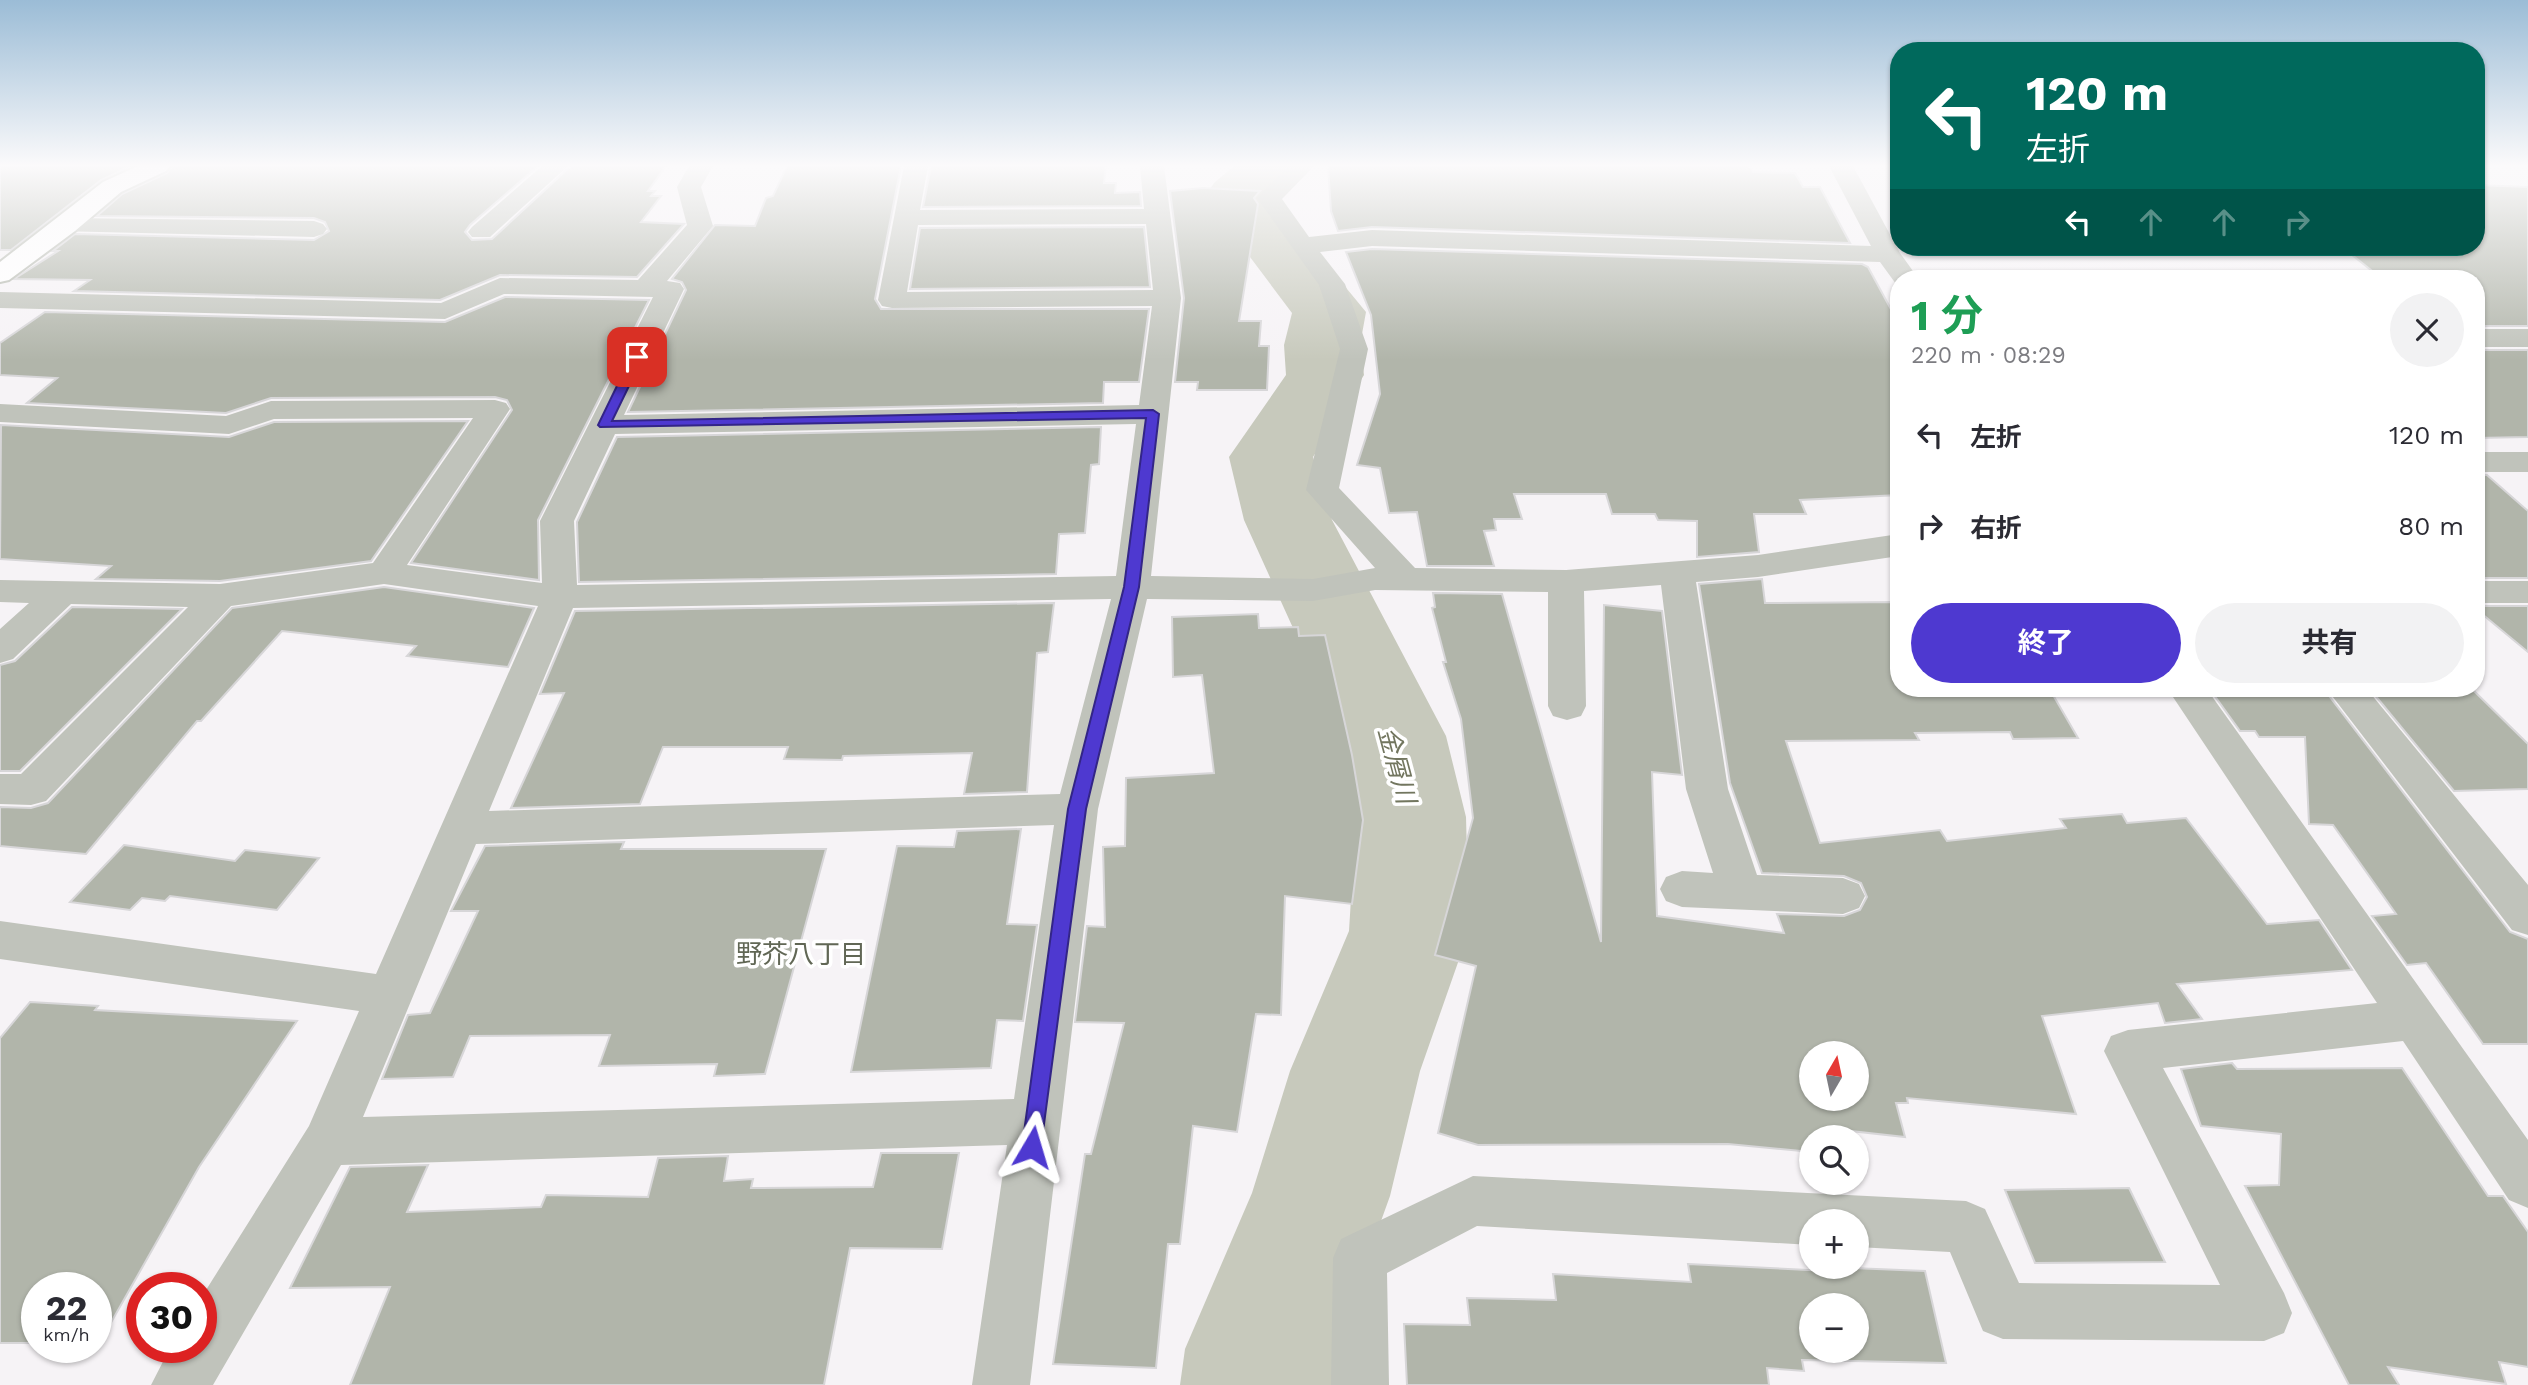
<!DOCTYPE html>
<html lang="ja">
<head>
<meta charset="utf-8">
<style>
  :root { --surface:#fff; --page:#f2f2f3; --text:#2b2b33; --muted:#7c7c81; --accent:#4e39d0 }
  body { margin:0; font-family:"Work Sans","Noto Sans JP",sans-serif; background:var(--page); color:var(--text); height:100vh; display:flex; flex-direction:column; font-size:26px; white-space:nowrap }
  * { box-sizing:border-box; margin:0 }
  p { font-size:23px; color:var(--muted) }
  .icon { flex:none; width:38px; height:38px; fill:none; stroke:currentColor; stroke-width:2; stroke-linecap:round; stroke-linejoin:round }
  .map { position:relative; flex:1; overflow:hidden }
  .sheet { position:absolute; left:1890px; top:270px; width:595px; height:427px; display:flex; flex-direction:column; background:var(--surface); border-radius:28px; box-shadow:0 2px 5px #0004 }
  .sheet>* { flex:none }
  .hud { position:absolute; left:1890px; top:42px; width:595px; height:214px; border-radius:28px; box-shadow:0 2px 5px #0004; background:#00695c; color:#fff; overflow:hidden }
  .needle { width:46px; rotate:9deg }
  .fabs { position:absolute; left:1799px; top:1041px; display:grid; gap:14px }
  .fabs a { display:grid; place-items:center; width:70px; height:70px; border-radius:50%; background:var(--surface); box-shadow:0 2px 5px #0004; font-size:35px }
  .speed { position:absolute; left:21px; top:1272px; display:flex; gap:14px; font-size:35px; font-weight:700; text-align:center }
  .speed>* { display:grid; place-content:center; width:91px; height:91px; border-radius:50%; background:var(--surface); box-shadow:0 2px 5px #0004; line-height:1 }
  .speed small { font-size:18px; font-weight:400 }
  .speed .limit { border:10px solid #d22; background:#fff; color:#111 }
  .pin { position:absolute; display:grid; place-items:center; width:60px; height:60px; color:#fff; margin:-30px; border-radius:14px; box-shadow:0 4px 10px #0006 }
  .me { position:absolute; width:77px; margin:-38px; rotate:7deg; stroke-linejoin:round; filter:drop-shadow(0 0 5px #0008) }
  .turn { display:flex; align-items:center; gap:24px; height:147px; padding:0 21px; font-size:32px }
  .turn .icon { width:91px; height:91px; stroke-width:2.5 }
  .turn b { display:block; font-size:49px; line-height:60px }
  .lanes { display:flex; align-items:center; height:66px; padding:0 21px; background:#0003; justify-content:center; gap:35px; direction:ltr }
  .lanes .off { opacity:.35 }
  .round { display:grid; place-items:center; flex:none; width:74px; height:74px; border-radius:37px; background:var(--page) }
  .headline { display:flex; align-items:center; justify-content:space-between; height:119px; padding:0 21px }
  h1 { font-size:42px; font-weight:700; line-height:52px; color:#1e9e55 }
  .cta { display:flex; gap:14px; margin-top:auto; padding:14px 21px }
  .cta a { flex:1; height:80px; border-radius:42px; background:var(--accent); color:#fff; font-size:28px; font-weight:700; line-height:80px; text-align:center }
  .cta a+a { background:var(--page); color:var(--text) }
  ul { padding:0; list-style:none }
  li { display:flex; align-items:center; gap:21px; height:91px; padding:0 21px }
  li div { flex:1 }
  li b { display:block; font-size:26px }
  li em { font-style:normal }
  .map>svg:first-child { display:block }
  .lines { fill:none; stroke-linecap:round; stroke-linejoin:round }
  .river { fill:#c7c9bc; fill-rule:evenodd }
  .building { fill:#b1b5aa; stroke:#d7d6d8; stroke-width:2; fill-rule:evenodd }
  .secondary-casing { stroke:#b4b8ae; stroke-width:4 }
  .street { fill:#c0c3bb; fill-rule:evenodd }
  .secondary { fill:#fff; fill-rule:evenodd }
  .route { fill:#4e39d0; stroke:#332587; stroke-width:2 }
  .labels { text-anchor:middle; stroke-width:7; stroke-linejoin:round; paint-order:stroke }
  .water-label { font-size:26px; font-style:italic; fill:#72765f; stroke:#fff }
  .neighbourhood-label { font-size:26px; fill:#616755; stroke:#fff }
</style>
</head>
<body>
<div class="map">
<svg width="2528" height="1385" viewBox="0 0 2528 1385">
  <rect width="100%" height="100%" fill="#f6f3f6"/>
  <g class="lines">
    <path class="river" d="M1234 166H1303L1273 199 1366 312 1360 345 1364 375 1313 457 1332 520 1446 736 1466 817 1469 931 1420 1071 1390 1196 1335 1349 1334 1385H1180L1185 1349 1252 1193 1290 1071 1349 931 1356 817 1342 736 1244 520 1229 457 1286 375 1284 345 1292 313 1205 197 1214 183Z"/>
  </g>
  <path class="building" d="M0 166H131L101 180 11 250H0Z
    M172 166H538L470 225 465 232 472 240 492 239 571 166H666L648 191H655L651 196H661L641 222 684 224 637 277 500 275 440 300 74 291 90 280 14 279 58 251H53L75 234 314 240 329 231 325 222 314 218 97 216 122 194 167 173Z
    M787 166H901L875 299 881 309H1149L1139 382H1104L1103 403 628 412 686 290 682 282 672 279 715 225 755 226 766 198 773 196Z
    M931 166H1106L1104 183H1116L1115 193 1140 192 1141 206 923 207Z
    M1328 166H1749L1753 172 1795 173 1803 187H1820L1850 243 1372 227 1338 231 1331 211Z
    M2476 185 2528 187V326H2476V278H2381L2342 247H2476Z
    M1203 188 1260 191 1254 198 1258 204 1239 321H1261L1259 346H1269L1267 390H1197L1198 382H1175L1184 298 1170 191Z
    M1144 227 1150 287 910 289 920 228Z
    M1372 249 1862 264 1868 267 1899 324V495L1800 500 1806 514H1754L1759 552 1697 557V521L1658 520 1655 514H1612L1606 494H1514L1522 519H1494L1496 530 1484 531 1494 566H1427L1417 512 1389 513 1380 468 1357 465 1380 394 1371 315 1346 252Z
    M505 297 649 300 538 520 539 580 411 563 512 410 507 400 495 397 271 398 226 413 27 403 57 378 0 375V343L45 312 445 322Z
    M2476 350H2528V437L2476 438Z
    M468 421 371 561 220 581 96 579 111 566 0 559 1 425 229 437 274 422Z
    M1101 427 1099 464 1091 465 1085 533 1059 534 1056 574 579 582 577 522 617 437Z
    M2476 475H2487L2528 511V578H2476Z
    M1762 579 1765 603 1899 602V688H2049L2078 738 2013 739 2010 732 1915 733 1919 740 1786 741 1820 843 1940 830 1947 841 2066 828 2060 819 2122 814 2127 823 2186 818 2267 924 2319 920 2352 970 2177 984 2202 1019 2165 1023 2158 1003 2042 1016 2076 1114 1907 1098 1908 1103H1896L1905 1137 1850 1131 1851 1138H1811V1152L1728 1144 1478 1145 1438 1133 1476 966 1435 955 1473 818 1461 719 1443 662H1446L1432 608 1435 607 1433 593 1502 594 1601 942 1604 605 1662 611 1682 775 1652 772 1657 916 1784 933 1777 914 1844 916 1860 910 1867 897 1861 883 1844 876 1762 873 1730 783 1699 584ZM1811 1054H1857V1099H1811Z
    M384 587 534 608 508 667 407 656 416 646 282 631 201 721H197L86 854 0 846V807L31 808 48 803 232 608Z
    M1054 603 1048 652 1037 653 1027 792 964 794 972 753 843 756 842 760 784 759 788 747H663L640 804 511 808 564 693 540 694 575 611Z
    M2476 606H2528V652L2476 609Z
    M72 607 182 609 20 771H0V665L15 661Z
    M1258 614 1259 628 1298 627 1299 636 1325 635 1352 755 1363 820 1352 904 1285 896 1281 1015 1256 1014 1237 1132 1193 1126 1180 1244H1168L1156 1368 1053 1364 1085 1154H1091L1124 1023 1075 1022 1087 926 1105 927 1103 847 1125 846 1126 778 1214 773 1202 675 1173 677 1172 617Z
    M2209 688H2323L2510 932 2528 939V1044H2483L2426 963 2407 965 2372 916 2396 914 2333 825 2309 824 2305 737H2259L2255 731H2240Z
    M2369 688H2471L2528 744V789L2454 791Z
    M1021 829 1007 924 1037 925 1023 1021 997 1020 991 1068 851 1072 897 846 954 847 957 831Z
    M624 842 621 849H826L765 1074 714 1076 717 1064 599 1066 610 1035 470 1036 453 1077 382 1079 408 1015 430 1013 478 911H451L485 846Z
    M124 845 235 861 245 850 319 858 277 910 170 896 165 901 142 898 130 910 70 902Z
    M30 1002 98 1006 95 1010 297 1021 199 1167 100 1342H96V1288H37V1343H0V1038Z
    M2232 1063 2237 1069 2402 1068 2488 1196H2503L2528 1232V1367L2499 1362 2506 1384 2388 1367 2399 1385H2349L2245 1186 2279 1185 2281 1134 2201 1126 2181 1069Z
    M881 1153H959L942 1249 850 1248 824 1385H350L390 1287 290 1288 350 1167 428 1165 407 1212 541 1207 546 1195 648 1197 658 1158 728 1156 724 1181 753 1179 751 1188 873 1187Z
    M2129 1188 2165 1262 2035 1263 2005 1190Z
    M1688 1264 1828 1271V1267L1925 1271 1946 1363 1802 1360 1804 1371 1767 1368 1769 1385H1407L1404 1324 1470 1325 1467 1298 1556 1300 1553 1274 1691 1282ZM1811 1306H1857V1351H1811Z"/>
  <g class="lines">
    <g class="secondary-casing">
      <path id="secondary" d="M138 166H170L166 171 121 192 75 231 9 280 0 282V262L103 182Z"/>
    </g>
    <path class="street" d="M542 166H568L490 237H472L468 232 472 227Z
      M689 166H713L701 187 713 226 667 281 680 283 684 289 624 415 1139 405 1152 306 892 308 882 306 878 300 904 166H928L920 210 1144 209 1140 166H1164L1181 298 1151 576 1313 579 1375 568 1306 490 1340 349 1319 285 1257 198 1288 166H1314L1282 199 1309 237 1372 230 1871 246 1829 166H1853L1900 253 1918 278H1899V284H1896L1880 262 1372 246 1320 252 1345 284 1368 349 1339 488 1415 568 1566 570 1758 555 1899 534V556L1758 577 1696 582 1728 789 1757 875 1843 878 1859 884 1865 896 1859 908 1843 914 1682 907 1666 901 1660 889 1666 877 1682 871 1713 873 1686 789 1661 585 1584 591 1586 706 1581 716 1567 720 1553 716 1548 706V592L1375 590 1313 601 1147 599 1098 809 1030 1385H972L1007 1145 341 1165 213 1385H151L170 1348H201V1298L309 1126 359 1011 0 959V921L376 974 538 606 384 584 231 606 46 801 31 805 0 804V774H21L188 607 71 604 13 659 0 663V629L29 603 0 602V580L220 584 373 563 473 418 274 419 229 434 0 422V404L226 416 271 401 495 400 506 403 510 409 407 565 542 583 540 521 653 297 504 294 445 319 0 308V292L441 303 500 278 638 280 687 225 677 187ZM1146 224 1153 290 907 292 918 225ZM1136 424 1116 576 577 585 574 521 615 434ZM1111 599 1060 794 489 811 573 608ZM1054 825 1014 1099 363 1117 476 844Z
      M66 218 314 221 323 224 327 229 323 234 314 237 57 231 53 226 57 221Z
      M2476 329H2528V347H2476Z
      M2476 452H2528V472H2476Z
      M2476 581H2528V603H2476Z
      M2167 688H2206L2528 1140V1208L2509 1200 2403 1041 2163 1068 2284 1293 2292 1313 2284 1333 2264 1341 2003 1339 1983 1331 1950 1252 1857 1247V1222H1811V1245L1477 1226 1387 1273 1389 1385H1331L1333 1258 1341 1239 1473 1176 1966 1201 1985 1209 2019 1283 2220 1285 2104 1051 2111 1036 2128 1030 2377 1003Z
      M2326 688H2366L2528 885V935L2512 930Z"/>
    <use href="#secondary" class="secondary"/>
  </g>
  <linearGradient id="sky" x2="0" y2="1"><stop stop-color="#9bbcd6"/><stop offset="0.46" stop-color="#fbfafb"/><stop offset="1" stop-color="#fbfafb" stop-opacity="0"/></linearGradient>
  <rect width="2528" height="360" fill="url(#sky)"/>
  <path class="route" d="M637 353 643 357 612 421 1153 410 1159 414 1139 587 1086 809 1040 1154 1032 1157 1025 1154 1022 1147 1068 809 1124 587 1146 418 600 427 598 425 631 357Z"/>
  <g class="labels">
    <g class="water-label">
      <text transform="translate(1397 765) rotate(75)" y="9">金屑川</text>
    </g>
    <g class="neighbourhood-label">
      <text x="801" y="963">野芥八丁目</text>
    </g>
  </g>
</svg>
<div class="fabs">
<a><svg class="needle" viewBox="-14 -14 28 28"><path d="M0-13l5 13h-10z" fill="#e53935"/><path d="M0 13l5-13h-10z" fill="#7c7c81"/></svg></a>
<a><svg class="icon" aria-label="search" viewBox="0 0 24 24"><circle cx="10" cy="10" r="6"/><path d="M15 15l6 6"/></svg></a>
<a>+</a>
<a>−</a>
</div>
<div class="speed"><div>22<small>km/h</small></div><div class="limit">30</div></div>
<div class="pin" style="left:637px;top:357px;background:#d93025"><svg class="icon" aria-label="arrive" viewBox="0 0 24 24"><path d="M6 21V4h12l-3 4 3 4H6"/></svg></div>
<svg class="me" style="left:1032px;top:1147px" viewBox="-20 -20 40 40"><path d="M0-17L14 15 0 8-14 15z" fill="#4e39d0" stroke="#fff" stroke-width="4"/></svg>
<div class="hud">
<div class="turn"><svg class="icon" aria-label="left" viewBox="0 0 24 24"><path d="M17 20v-9H6M10 6l-5 5 5 5"/></svg><div><b>120 m</b>左折</div></div>
<div class="lanes"><svg class="icon" aria-label="left" viewBox="0 0 24 24"><path d="M17 20v-9H6M10 6l-5 5 5 5"/></svg><svg class="icon off" aria-label="ahead" viewBox="0 0 24 24"><path d="M12 20V5M6 11l6-6 6 6"/></svg><svg class="icon off" aria-label="ahead" viewBox="0 0 24 24"><path d="M12 20V5M6 11l6-6 6 6"/></svg><svg class="icon off" aria-label="right" viewBox="0 0 24 24"><path d="M7 20v-9h11M14 6l5 5-5 5"/></svg></div>
</div>
<section class="sheet">
<div class="headline"><div><h1>1 分</h1><p>220 m · 08:29</p></div><a class="round"><svg class="icon" aria-label="close" viewBox="0 0 24 24"><path d="M6 6l12 12M18 6L6 18"/></svg></a></div>
<ul>
<li><svg class="icon" aria-label="left" viewBox="0 0 24 24"><path d="M17 20v-9H6M10 6l-5 5 5 5"/></svg><div><b>左折</b></div><em>120 m</em></li>
<li><svg class="icon" aria-label="right" viewBox="0 0 24 24"><path d="M7 20v-9h11M14 6l5 5-5 5"/></svg><div><b>右折</b></div><em>80 m</em></li>
</ul>
<div class="cta"><a>終了</a><a>共有</a></div>
</section>
</div>
</body>
</html>
